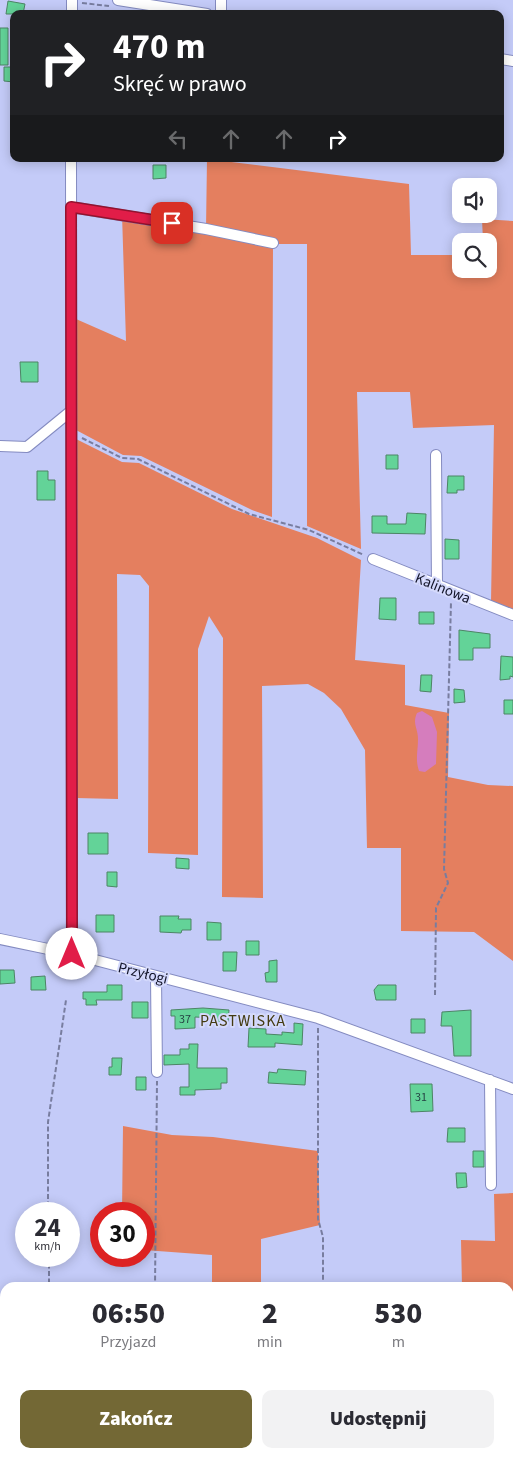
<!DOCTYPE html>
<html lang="pl">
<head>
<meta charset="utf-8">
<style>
  :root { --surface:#fff; --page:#f2f2f3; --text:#2b2b33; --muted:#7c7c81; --accent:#736835 }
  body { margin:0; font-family:"Source Sans 3",sans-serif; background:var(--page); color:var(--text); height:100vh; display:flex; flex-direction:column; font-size:19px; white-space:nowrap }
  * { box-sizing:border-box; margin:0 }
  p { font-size:16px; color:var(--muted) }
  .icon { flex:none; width:28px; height:28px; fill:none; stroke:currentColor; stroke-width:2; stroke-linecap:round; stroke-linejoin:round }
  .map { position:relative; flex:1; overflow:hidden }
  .details { position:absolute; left:0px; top:1282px; width:514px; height:176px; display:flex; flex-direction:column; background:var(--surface); border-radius:15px 15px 0 0; box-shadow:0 2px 12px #0003 }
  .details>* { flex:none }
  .guide { position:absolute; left:10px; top:10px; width:494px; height:152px; border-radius:10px; box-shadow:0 2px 12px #0003; background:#202124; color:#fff; overflow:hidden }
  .controls { position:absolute; left:452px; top:178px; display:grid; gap:10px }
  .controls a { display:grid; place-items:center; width:45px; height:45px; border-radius:10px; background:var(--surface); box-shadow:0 2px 12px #0003; font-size:25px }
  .speed { position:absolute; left:15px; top:1202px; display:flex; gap:10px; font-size:25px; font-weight:700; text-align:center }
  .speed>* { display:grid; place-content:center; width:65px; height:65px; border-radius:50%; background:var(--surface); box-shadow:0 2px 12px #0003; line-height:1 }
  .speed small { font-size:12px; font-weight:400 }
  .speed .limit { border:8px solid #d22; background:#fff; color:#111 }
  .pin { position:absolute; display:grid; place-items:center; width:42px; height:42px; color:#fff; margin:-21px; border-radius:10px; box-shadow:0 2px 8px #0006 }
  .me { position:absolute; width:55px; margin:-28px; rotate:0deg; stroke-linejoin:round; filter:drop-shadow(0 0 4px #0008) }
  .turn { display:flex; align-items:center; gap:18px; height:105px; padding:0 20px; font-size:22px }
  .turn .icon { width:65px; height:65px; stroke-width:2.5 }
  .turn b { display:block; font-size:35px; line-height:42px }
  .lanes { display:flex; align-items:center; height:48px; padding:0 20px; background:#0003; justify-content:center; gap:25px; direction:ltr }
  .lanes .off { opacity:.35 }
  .eta { display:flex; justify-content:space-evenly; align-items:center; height:85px; text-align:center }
  .eta b { font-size:30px; font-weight:800; line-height:35px }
  .primary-button { display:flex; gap:10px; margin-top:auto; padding:10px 20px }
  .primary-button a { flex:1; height:58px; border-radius:10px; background:var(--accent); color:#fff; font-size:20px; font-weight:800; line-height:58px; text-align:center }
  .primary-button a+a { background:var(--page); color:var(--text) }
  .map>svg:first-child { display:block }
  .green { fill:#e47f5f }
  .water { fill:#d57dbd }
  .building { fill:#63d398; stroke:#4c8565 }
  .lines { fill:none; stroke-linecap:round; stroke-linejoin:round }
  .minor-casing { stroke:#848bc0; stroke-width:12 }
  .path { stroke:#787d9f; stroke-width:2; stroke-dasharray:5 2.5; stroke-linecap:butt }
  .minor { stroke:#fff; stroke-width:10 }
  .route-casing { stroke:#92132f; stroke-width:12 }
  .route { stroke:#e11d48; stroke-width:9 }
  .labels { text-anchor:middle; stroke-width:4; stroke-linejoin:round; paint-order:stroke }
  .number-label { font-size:12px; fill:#264444 }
  .street-label { font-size:15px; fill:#121428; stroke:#d4d9fc }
  .neighbourhood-label { font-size:16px; letter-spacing:1px; fill:#443b12; stroke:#d4d9fc }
</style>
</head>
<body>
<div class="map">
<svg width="513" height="1458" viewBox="0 0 513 1458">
  <rect width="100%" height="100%" fill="#c4cbf8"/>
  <path class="green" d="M207 159 409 184 411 255H461V269H489V241H483L482 219 513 221V611L491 602 494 425 413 428 410 392H357L361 549 307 526V244H273L272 517 252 510 141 456 123 455 76 430V319L126 341 122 214 206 229Z
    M74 438 122 462 139 463 232 509 317 538 361 560 355 660 405 665V705L449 713 448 777 488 785 513 786V961L474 932 401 931V848H367L365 750 341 709 324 693 308 684 262 686 263 898 222 897 223 638 209 616 198 649V855L148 853 149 586 140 575 117 574 118 799 76 798Z
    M123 1126 172 1135 213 1137 318 1151 320 1225 261 1239V1287H212V1255L144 1250V1214H122Z
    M513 1193V1453L509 1454V1288L462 1287 461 1240 495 1241 494 1194Z"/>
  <path class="water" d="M422 711 432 717 437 732 436 764 425 772 419 771C415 759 418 751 418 739 418 728 412 724 417 713Z"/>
  <path class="building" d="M8 1 25 4 23 14H6Z
    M0 28H8V65H0Z
    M4 67H14V82L4 81Z
    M153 165H166V178L153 179Z
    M20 362H38V382H21Z
    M386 455H398V469H386Z
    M37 471H48V480H55V500H37Z
    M448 476H464V490H457V493H447Z
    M407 513 426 514 425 534 372 533V516H387V524H406Z
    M445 539 459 540V559H445Z
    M380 598H396V620L379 619Z
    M419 612H434V624H419Z
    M459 630 490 634V648H473V660H459Z
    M501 656 513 657V677L510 676V679L500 680Z
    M421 675H432L431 692 420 691Z
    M454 689 464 690 465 702 454 703Z
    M504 700H513V714H504Z
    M88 833H108V854H88Z
    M176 858 189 859V869L176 868Z
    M107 872H117V887L107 886Z
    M96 915H114V932H96Z
    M160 916H179L178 919H191V930H182L181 933 160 932Z
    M207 922 221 923V940H207Z
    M246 941H259V955H246Z
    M223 952H237L236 971H223Z
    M277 960V982H266L265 973 269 972V961Z
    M0 970H14L15 983 0 984Z
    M45 976 46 990H31V977Z
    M107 985H122V1000H96L97 1005H86V999H83V992H107Z
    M378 985H396V1000H376L374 990Z
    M132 1002H148V1018H132Z
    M203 1008 229 1010 228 1022H216V1018L195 1017V1028L175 1029V1016H171V1010Z
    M471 1010V1056H454L452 1026H441L442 1012Z
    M411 1019H425V1033H411Z
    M294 1023 303 1024 302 1045 275 1043V1047H248L249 1028 266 1029V1034L282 1035V1032L294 1033Z
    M189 1044H198L197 1068H227V1083H221V1089L195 1090V1095H180V1087H189V1064L164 1065V1055H180V1049H189Z
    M112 1058H122L121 1075H109V1067H112Z
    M278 1069 306 1071 305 1085 268 1083 269 1072 277 1073Z
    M136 1077H146V1090H136Z
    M410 1084H432L433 1111 411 1112Z
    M448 1128H465V1142H447Z
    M473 1151H484V1167H473Z
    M456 1173H466L467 1187 457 1188Z"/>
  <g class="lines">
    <g class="minor-casing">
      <path id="minor" d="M118 0 207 14
        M72 14V0
        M221 14V0
        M500 59 513 61
        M71 159 72 954 318 1018 513 1089
        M71 207 206 229 273 243
        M0 446 27 447 71 411
        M436 455 437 586
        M373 559 513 615
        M0 939 72 954
        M156 976 157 1072
        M490 1080 491 1185"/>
    </g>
    <path class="path" d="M82 3 109 6
      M82 438 122 458 138 459 249 514 309 530 364 555
      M435 995 436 908 448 883 444 869 451 602
      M318 1028V1219L323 1237V1288
      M48 1214V1122L66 1000
      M49 1256V1288
      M155 1288 157 1081
      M49 1454V1458
      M152 1458V1454
      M321 1458V1454"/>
    <use href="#minor" class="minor"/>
  </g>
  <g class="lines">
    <g class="route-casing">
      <path id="route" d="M72 954 71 207 172 223"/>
    </g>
    <use href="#route" class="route"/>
  </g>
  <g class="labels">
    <g class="number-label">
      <text x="185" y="1023">37</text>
      <text x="421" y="1101">31</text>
    </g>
    <g class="street-label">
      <text transform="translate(443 588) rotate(22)" y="5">Kalinowa</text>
      <text transform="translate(143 973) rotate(14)" y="5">Przyłogi</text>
    </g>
    <g class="neighbourhood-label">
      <text x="243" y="1026">PASTWISKA</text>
    </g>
  </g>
</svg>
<div class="controls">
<a><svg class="icon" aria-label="sound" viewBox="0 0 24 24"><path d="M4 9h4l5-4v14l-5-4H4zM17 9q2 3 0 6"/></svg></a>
<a><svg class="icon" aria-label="search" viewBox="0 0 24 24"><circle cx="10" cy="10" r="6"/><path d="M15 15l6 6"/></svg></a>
</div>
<div class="speed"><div>24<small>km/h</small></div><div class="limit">30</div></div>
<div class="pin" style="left:172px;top:223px;background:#d93025"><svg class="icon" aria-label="arrive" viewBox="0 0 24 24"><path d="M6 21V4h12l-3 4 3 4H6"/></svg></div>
<svg class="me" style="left:72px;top:954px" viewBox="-20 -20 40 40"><circle r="19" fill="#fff"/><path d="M0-13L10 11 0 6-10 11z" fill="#e11d48"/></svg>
<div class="guide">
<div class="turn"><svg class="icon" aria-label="right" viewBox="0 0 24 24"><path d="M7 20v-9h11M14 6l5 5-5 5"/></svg><div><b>470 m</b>Skręć w prawo</div></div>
<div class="lanes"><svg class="icon off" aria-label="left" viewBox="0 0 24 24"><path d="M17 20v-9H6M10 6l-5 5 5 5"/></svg><svg class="icon off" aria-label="ahead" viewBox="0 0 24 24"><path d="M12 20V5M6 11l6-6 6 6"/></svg><svg class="icon off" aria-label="ahead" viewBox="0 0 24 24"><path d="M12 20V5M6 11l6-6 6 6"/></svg><svg class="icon" aria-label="right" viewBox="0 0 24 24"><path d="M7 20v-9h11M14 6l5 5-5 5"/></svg></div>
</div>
<section class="details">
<div class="eta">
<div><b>06:50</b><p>Przyjazd</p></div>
<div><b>2</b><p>min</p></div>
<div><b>530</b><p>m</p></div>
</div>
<div class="primary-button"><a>Zakończ</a><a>Udostępnij</a></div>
</section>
</div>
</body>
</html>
